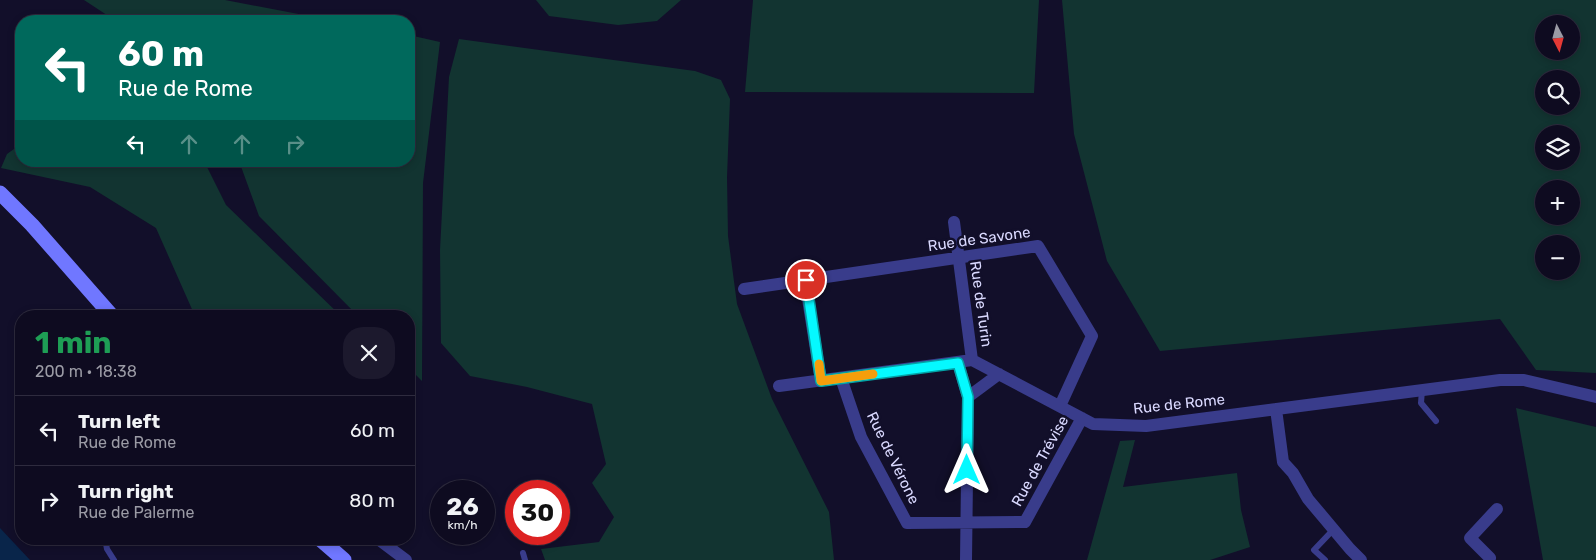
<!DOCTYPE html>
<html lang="en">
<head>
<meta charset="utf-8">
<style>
  :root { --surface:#0e0b20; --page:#1c192d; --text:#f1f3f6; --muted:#9b9ba5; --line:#2e2b3e }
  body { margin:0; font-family:Rubik,sans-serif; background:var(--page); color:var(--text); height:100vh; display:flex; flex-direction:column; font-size:19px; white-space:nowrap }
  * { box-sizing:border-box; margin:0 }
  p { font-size:16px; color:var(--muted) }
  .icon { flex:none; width:28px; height:28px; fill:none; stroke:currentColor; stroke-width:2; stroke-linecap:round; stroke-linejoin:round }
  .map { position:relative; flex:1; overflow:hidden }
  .drawer { position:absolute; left:15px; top:310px; width:400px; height:235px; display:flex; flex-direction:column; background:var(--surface); border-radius:20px; box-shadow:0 2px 8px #0003,0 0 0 1px var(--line) }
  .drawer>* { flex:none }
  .hud { position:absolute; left:15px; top:15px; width:400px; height:152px; border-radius:20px; box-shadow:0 2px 8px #0003,0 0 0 1px var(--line); background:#00695c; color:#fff; overflow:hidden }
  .needle { width:32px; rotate:174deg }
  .controls { position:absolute; left:1535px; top:15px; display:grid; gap:10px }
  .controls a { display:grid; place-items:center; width:45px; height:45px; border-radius:50%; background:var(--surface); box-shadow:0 2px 8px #0003,0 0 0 1px var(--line); font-size:25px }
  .speed { position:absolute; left:430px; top:480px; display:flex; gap:10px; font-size:25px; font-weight:700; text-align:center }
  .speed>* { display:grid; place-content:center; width:65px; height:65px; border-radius:50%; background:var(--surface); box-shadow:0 2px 8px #0003,0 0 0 1px var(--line); line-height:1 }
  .speed small { font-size:12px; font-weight:400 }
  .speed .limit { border:8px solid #d22; background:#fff; color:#111 }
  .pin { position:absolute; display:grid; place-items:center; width:42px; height:42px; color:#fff; margin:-21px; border:2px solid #fff; border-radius:50%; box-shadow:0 1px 5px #0007 }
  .me { position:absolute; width:55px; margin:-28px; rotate:0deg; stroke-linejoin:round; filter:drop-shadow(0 0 4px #0008) }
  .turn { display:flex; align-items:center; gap:18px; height:105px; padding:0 20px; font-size:22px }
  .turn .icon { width:65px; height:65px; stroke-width:2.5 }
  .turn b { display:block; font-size:35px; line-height:42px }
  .lanes { display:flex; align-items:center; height:48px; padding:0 20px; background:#0003; justify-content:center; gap:25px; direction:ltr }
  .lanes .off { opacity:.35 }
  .round { display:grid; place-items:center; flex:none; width:52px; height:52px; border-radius:20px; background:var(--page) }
  .head { display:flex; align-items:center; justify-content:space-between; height:85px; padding:0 20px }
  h1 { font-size:30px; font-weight:700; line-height:38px; color:#1e9e55 }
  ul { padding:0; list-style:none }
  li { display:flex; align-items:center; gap:15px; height:70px; padding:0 20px; border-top:1px solid var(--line) }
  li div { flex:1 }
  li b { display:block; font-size:19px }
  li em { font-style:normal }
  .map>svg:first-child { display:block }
  .green { fill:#123431; fill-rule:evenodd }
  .water { fill:#09254a }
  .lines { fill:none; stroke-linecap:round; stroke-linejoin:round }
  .lane { stroke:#393c8b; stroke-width:6 }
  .street { stroke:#393c8b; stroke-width:12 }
  .secondary { stroke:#7077ff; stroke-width:15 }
  .route-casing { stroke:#03a2a6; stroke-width:12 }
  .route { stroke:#05f9ff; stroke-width:9 }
  .slow { stroke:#f59e0b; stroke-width:9 }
  .labels { text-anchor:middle; stroke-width:5; stroke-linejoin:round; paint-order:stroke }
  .street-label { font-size:15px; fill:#dad9ff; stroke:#120f2a }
</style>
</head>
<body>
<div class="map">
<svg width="1596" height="560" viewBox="0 0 1596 560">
  <rect width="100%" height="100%" fill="#120f2a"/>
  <path class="green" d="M84 0H225L335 21H116Z
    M536 0H681L657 21 618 25 549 16Z
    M753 0H1039L1034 93 745 92Z
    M1062 0H1596V373L1536 370 1500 319 1160 351 1107 261 1074 134ZM1544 24H1571V51H1544ZM1544 79H1571V106H1544ZM1544 134H1571V161H1544ZM1544 189H1571V216H1544ZM1544 244H1571V271H1544Z
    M409 35 440 42 423 183 422 381 409 368V316H358L259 216 239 161H409Z
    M459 39 695 71 721 80 730 99 727 177 728 236 737 304 772 399 829 512 834 560H545L541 549 599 542 614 517 592 483 606 464 592 404 527 387 470 376 441 343 440 250 449 77Z
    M21 144V161H204L226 205 341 316H195L156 228 90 187 1 168 7 154Z
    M1516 408 1596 427V560H1543Z
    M1135 440 1123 487 1237 473 1241 510 1250 547 1210 560H1087L1120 441Z"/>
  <path class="water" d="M0 528 30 560H0Z"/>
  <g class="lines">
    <path class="lane" d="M1422 390 1421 403 1436 421
      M105 539 107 549 114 560
      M523 553 525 560
      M1325 560 1314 550 1333 530"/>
    <path class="street" d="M954 222 972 360
      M805 280 821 381
      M744 289 1038 246 1092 336 1060 406
      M958 363 968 397 966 560
      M841 378 861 437 907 523 1025 522 1082 418
      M779 386 972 360 1093 424 1146 426 1500 380H1524L1596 397
      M968 397 999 374
      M1276 409 1283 462 1293 473 1308 499 1350 549 1361 560
      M378 539 406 560
      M1489 560 1490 558 1470 538 1497 509"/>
    <path class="secondary" d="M0 193 32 225 112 316
      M320 539 344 560"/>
  </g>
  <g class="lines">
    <g class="route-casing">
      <path id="route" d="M806 280 821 381 958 363 968 397 967 470"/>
    </g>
    <use href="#route" class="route"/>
    <path class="slow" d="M819 364 821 381 873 374"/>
  </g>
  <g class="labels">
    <g class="street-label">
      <text transform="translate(979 239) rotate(-8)" y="5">Rue de Savone</text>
      <text transform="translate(981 304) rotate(82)" y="5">Rue de Turin</text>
      <text transform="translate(1179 404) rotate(-6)" y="5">Rue de Rome</text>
      <text transform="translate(893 458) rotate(64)" y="5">Rue de Vérone</text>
      <text transform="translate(1040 461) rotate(-61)" y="5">Rue de Trévise</text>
    </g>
  </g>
</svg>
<div class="controls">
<a><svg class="needle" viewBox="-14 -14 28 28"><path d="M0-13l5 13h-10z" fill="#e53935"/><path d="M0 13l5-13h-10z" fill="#9b9ba5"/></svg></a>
<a><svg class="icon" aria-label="search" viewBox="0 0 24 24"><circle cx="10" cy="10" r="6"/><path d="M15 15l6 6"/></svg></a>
<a><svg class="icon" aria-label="layers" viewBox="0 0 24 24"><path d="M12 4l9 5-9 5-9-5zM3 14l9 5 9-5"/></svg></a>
<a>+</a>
<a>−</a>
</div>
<div class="speed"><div>26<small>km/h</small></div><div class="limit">30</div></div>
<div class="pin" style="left:806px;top:280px;background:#d93025"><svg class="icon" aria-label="arrive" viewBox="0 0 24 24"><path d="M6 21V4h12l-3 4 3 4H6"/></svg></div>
<svg class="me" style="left:967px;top:470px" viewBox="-20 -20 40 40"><path d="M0-17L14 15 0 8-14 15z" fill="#05f9ff" stroke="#fff" stroke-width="4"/></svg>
<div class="hud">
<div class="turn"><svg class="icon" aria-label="left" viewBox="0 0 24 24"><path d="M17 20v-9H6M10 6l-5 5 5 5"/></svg><div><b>60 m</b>Rue de Rome</div></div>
<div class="lanes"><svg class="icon" aria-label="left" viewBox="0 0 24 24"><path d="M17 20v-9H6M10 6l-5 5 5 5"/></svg><svg class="icon off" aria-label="ahead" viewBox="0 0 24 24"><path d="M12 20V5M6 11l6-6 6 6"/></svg><svg class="icon off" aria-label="ahead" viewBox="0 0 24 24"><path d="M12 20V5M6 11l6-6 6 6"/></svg><svg class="icon off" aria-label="right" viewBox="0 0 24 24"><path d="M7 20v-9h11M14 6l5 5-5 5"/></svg></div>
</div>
<section class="drawer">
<div class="head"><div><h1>1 min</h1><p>200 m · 18:38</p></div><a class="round"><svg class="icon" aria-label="close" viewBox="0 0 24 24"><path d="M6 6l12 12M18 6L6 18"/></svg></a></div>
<ul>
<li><svg class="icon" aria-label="left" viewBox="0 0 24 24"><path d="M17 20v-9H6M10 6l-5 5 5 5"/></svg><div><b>Turn left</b><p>Rue de Rome</p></div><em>60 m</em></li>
<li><svg class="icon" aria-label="right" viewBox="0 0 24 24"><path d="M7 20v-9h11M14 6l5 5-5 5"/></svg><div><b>Turn right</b><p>Rue de Palerme</p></div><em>80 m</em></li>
</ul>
</section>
</div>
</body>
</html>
